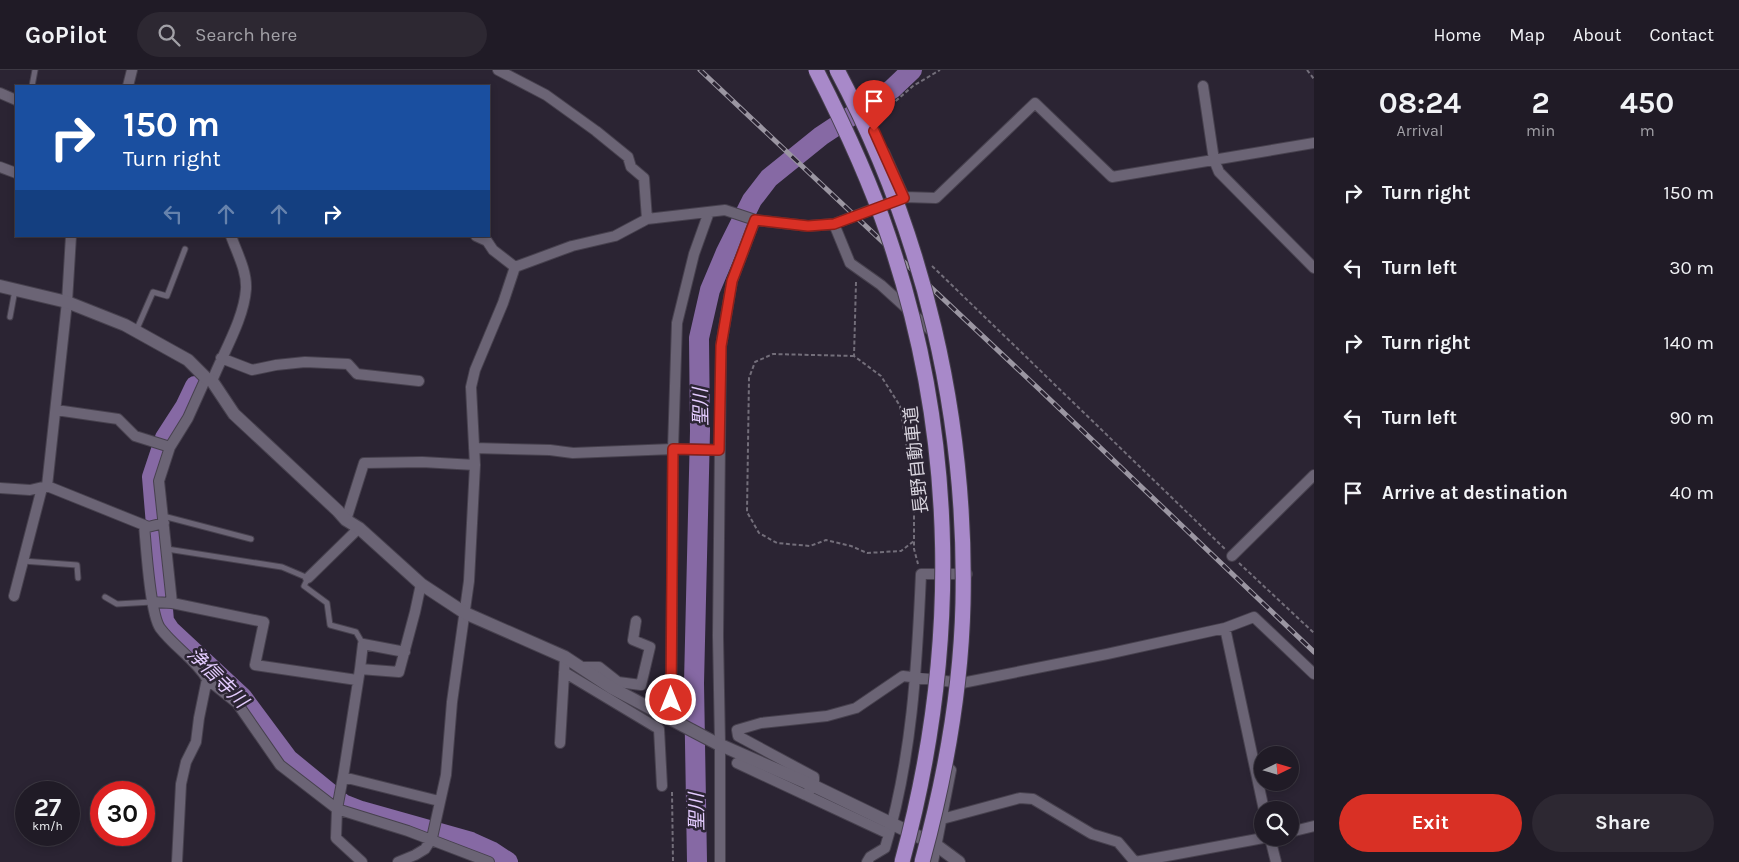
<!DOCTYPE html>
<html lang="en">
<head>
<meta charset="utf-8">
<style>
  :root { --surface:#201b26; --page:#2d2832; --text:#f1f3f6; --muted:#a2a1a7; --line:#3d3943; --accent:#d93025 }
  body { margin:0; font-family:Karla,"Noto Sans JP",sans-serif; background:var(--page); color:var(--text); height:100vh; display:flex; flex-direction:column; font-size:19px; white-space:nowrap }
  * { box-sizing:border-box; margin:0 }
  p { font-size:16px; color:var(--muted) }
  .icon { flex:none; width:28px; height:28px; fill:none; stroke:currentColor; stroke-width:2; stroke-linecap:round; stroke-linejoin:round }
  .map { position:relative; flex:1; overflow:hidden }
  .side { display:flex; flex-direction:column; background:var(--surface); width:425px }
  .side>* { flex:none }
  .hud { position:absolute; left:15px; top:15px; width:475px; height:152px; border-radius:0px; box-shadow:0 2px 8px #0003,0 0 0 1px var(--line); background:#1a4fa0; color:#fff; overflow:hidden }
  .needle { width:32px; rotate:85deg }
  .buttons { position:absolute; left:1254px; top:676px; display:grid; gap:10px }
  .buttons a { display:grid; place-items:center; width:45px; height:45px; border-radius:50%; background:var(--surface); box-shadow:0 2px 8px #0003,0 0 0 1px var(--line); font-size:25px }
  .speed { position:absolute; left:15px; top:711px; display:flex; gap:10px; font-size:25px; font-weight:700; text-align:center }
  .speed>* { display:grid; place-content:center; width:65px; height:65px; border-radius:50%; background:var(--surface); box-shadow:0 2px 8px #0003,0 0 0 1px var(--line); line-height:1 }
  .speed small { font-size:12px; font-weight:400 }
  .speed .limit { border:8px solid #d22; background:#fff; color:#111 }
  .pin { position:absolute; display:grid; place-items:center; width:42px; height:42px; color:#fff; margin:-51px -21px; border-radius:50% 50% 50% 0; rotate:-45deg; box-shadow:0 0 5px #0007 }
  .pin .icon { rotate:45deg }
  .me { position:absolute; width:55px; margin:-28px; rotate:0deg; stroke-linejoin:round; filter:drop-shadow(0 0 4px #0008) }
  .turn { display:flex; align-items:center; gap:18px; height:105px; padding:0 25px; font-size:22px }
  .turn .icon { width:65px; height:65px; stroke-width:2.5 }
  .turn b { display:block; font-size:35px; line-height:42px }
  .lanes { display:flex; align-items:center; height:48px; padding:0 25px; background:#0003; justify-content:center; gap:25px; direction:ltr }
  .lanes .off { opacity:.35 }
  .eta { display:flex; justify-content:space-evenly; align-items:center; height:85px; text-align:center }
  .eta b { font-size:30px; font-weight:700; line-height:35px }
  .action { display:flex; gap:10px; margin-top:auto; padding:10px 25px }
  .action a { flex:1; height:58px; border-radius:30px; background:var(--accent); color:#fff; font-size:20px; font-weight:700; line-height:58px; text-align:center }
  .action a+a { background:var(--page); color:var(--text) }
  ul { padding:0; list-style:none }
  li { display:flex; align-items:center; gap:15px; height:75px; padding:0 25px }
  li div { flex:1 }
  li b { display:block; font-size:19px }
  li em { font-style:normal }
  header { display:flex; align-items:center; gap:30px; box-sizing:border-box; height:70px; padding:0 25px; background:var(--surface); border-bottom:1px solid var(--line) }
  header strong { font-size:24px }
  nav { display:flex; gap:28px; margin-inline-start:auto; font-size:18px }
  .search { width:350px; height:45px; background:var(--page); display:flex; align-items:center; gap:12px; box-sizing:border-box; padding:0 18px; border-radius:28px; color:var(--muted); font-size:19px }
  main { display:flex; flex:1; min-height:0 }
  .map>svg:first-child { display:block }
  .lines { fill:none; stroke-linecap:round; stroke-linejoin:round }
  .river { stroke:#8669a4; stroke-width:20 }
  .service-casing { stroke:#47414e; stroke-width:7 }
  .minor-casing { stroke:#47414e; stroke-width:12 }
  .tertiary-casing { stroke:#47414e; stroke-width:14 }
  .path { stroke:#736e7a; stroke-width:2; stroke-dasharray:4 2.5; stroke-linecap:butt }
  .service { stroke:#6b6475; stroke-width:5 }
  .minor { stroke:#6b6475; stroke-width:10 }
  .tertiary { stroke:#6b6475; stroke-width:12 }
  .rail-casing { stroke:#9b96a2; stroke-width:5 }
  .rail { stroke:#2b2433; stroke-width:3; stroke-dasharray:9; stroke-linecap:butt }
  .motorway-bridge-casing { stroke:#47414e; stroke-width:17; stroke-linecap:butt }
  .motorway-bridge { stroke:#a889c9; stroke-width:15 }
  .route-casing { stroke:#8d1f18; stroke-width:12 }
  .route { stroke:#d93025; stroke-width:9 }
  .labels { text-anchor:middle; stroke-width:5; stroke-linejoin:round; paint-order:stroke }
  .street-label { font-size:18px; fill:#d8d4de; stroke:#2b2433 }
  .water-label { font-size:19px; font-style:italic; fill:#e4ccff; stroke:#2b2433 }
</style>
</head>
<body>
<header>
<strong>GoPilot</strong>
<div class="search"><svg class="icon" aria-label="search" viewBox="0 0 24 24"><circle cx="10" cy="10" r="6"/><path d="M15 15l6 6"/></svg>Search here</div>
<nav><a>Home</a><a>Map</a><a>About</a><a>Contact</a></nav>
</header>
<main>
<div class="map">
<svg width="1314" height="792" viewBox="0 0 1314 792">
  <rect width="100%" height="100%" fill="#2b2433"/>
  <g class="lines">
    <path class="river" d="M195 316 185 337 165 368 152 407 164 551 170 560 242 627 288 689 343 734 361 741 471 772 491 781 508 792
      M697 792 694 613 700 361 699 268 710 220 726 182 752 130 769 108 821 66 892 19 912 0"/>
    <g class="service-casing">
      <path id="service" d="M32 16 35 0
        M10 247 15 220
        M136 261 153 222 167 226 185 179
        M163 446 251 469
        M167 479 282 497 308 508 304 516 327 533 330 555 356 562 363 574
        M23 491 77 495 78 508
        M105 527 117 534 152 532"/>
    </g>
    <g class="minor-casing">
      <path id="minor" d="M498 0 546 25 596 61 628 87 631 97 644 108 647 149
        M128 16 132 0
        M1203 16 1214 90 1219 102 1314 198
        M0 23 16 30
        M884 82 904 127
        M0 97 16 103
        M476 166 487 171 493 180 515 197
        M515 197 572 176 615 166 647 149 725 140 755 150 808 156 834 154
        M935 264 881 215 850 193 834 154 904 127 936 128 1035 33 1112 107 1314 73
        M221 288 252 300 276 295 305 292 348 294 357 304 419 311
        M212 311C223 283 244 249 246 219 247 201 237 183 231 166
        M56 340 118 349 135 366 170 377
        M474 378 550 380 573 383 673 379 719 380
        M47 416 67 232 71 166
        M0 418 30 420 47 416 144 455C146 476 150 544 160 558 174 577 195 589 207 609L199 648 196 672 186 692 181 714 177 792
        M346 450 364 393 422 392 475 395
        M144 455 148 457 164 453
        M1232 486 1314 405
        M308 508 359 458
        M421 514 415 542 399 602 360 599 343 707 439 731
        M14 526 42 418
        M152 532 172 533 264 552 255 595 357 610
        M172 533 159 411 170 377 188 348 206 308
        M1225 558 1264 740
        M580 597H599L618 612 641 615 650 577 633 570 636 551
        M360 599 363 574 405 582
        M564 602 659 659 662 716
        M207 609 237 633 280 695 337 739 343 707
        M671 649 673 379 677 253 694 184 709 142
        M560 673 565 587
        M737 693 889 764
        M805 725 814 716V707L738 666 737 660 761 653 827 646 856 638 903 606 962 613 1107 584 1225 558 1254 547 1314 604
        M942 749 1020 728 1033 729 1092 764 1118 772 1135 792 1263 768
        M1290 762 1314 756
        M1270 768 1276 792
        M362 792 336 768 337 739 408 761 489 792
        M398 792 415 785 425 779 432 768 446 705 452 632 469 511 475 395 471 317 475 300 503 233 515 197
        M720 792V674L718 566 721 276 732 211 755 150
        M867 792 870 787 885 778C912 689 917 596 921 504H967
        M933 792 951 700"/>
    </g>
    <g class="tertiary-casing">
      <path id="tertiary" d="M0 216 67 232 125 255 188 290 206 308 212 311 234 344 338 441 346 450 359 458 421 514 465 543 565 587 612 618 678 653 716 673 814 716 936 775 959 792"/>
    </g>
    <path class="path" d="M1307 0 1314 9
      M876 48 913 16 940 0
      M932 196 1225 479
      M856 212 854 286 881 306 900 336 909 395 914 440V479L918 494
      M854 286 773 284 755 292 749 308 747 442 759 463 777 473 810 476 826 470 851 476 867 483 901 481 914 471
      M1239 493 1314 563
      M672 722 673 792"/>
    <use href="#service" class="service"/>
    <use href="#minor" class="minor"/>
    <use href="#tertiary" class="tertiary"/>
    <g class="rail-casing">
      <path id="rail" d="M700 0 1040 320 1314 582"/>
    </g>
    <use href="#rail" class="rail"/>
    <g class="motorway-bridge-casing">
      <path id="motorway-bridge" d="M816 0C843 53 869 108 888 165 958 371 959 584 902 792
        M837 0C924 163 967 348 963 533 961 620 945 708 922 792"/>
    </g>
    <use href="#motorway-bridge" class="motorway-bridge"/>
  </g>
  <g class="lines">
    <g class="route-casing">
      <path id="route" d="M671 630 673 379 719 380 721 276 732 211 755 150 808 156 834 154 904 128 874 61"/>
    </g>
    <use href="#route" class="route"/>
  </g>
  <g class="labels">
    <g class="street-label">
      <text transform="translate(916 390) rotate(-96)" y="6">長野自動車道</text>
    </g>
    <g class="water-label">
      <text transform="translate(700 337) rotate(-91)" y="7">聖川</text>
      <text transform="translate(218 607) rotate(45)" y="7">浄信寺川</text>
      <text transform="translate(696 742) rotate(-91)" y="7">聖川</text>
    </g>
  </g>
</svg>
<div class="buttons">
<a><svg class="needle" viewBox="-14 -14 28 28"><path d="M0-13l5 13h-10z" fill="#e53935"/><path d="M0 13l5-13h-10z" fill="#a2a1a7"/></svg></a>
<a><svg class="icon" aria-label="search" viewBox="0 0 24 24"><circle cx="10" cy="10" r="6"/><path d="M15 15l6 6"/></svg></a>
</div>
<div class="speed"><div>27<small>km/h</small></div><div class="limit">30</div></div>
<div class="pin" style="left:874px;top:61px;background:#d93025"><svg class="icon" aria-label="arrive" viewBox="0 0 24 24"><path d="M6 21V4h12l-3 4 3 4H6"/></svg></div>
<svg class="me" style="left:671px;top:630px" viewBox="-20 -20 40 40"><circle r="17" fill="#d93025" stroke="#fff" stroke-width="3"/><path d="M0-11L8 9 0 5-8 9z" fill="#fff"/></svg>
<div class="hud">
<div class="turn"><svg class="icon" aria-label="right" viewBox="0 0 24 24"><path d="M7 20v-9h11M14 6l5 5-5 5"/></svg><div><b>150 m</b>Turn right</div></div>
<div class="lanes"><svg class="icon off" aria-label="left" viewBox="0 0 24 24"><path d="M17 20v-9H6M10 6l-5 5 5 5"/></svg><svg class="icon off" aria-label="ahead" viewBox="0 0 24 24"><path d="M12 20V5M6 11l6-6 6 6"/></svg><svg class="icon off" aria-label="ahead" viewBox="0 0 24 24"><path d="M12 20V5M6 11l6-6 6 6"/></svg><svg class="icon" aria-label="right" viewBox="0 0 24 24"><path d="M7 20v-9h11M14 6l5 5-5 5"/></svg></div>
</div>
</div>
<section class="side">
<div class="eta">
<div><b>08:24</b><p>Arrival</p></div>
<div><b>2</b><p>min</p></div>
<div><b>450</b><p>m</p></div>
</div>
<ul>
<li><svg class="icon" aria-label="right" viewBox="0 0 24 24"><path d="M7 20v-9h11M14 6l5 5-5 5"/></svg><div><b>Turn right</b></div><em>150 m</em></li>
<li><svg class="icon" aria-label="left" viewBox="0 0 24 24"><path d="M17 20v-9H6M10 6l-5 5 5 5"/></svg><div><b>Turn left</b></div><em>30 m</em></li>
<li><svg class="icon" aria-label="right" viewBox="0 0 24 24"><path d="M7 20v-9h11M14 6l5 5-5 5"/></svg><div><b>Turn right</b></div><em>140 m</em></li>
<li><svg class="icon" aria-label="left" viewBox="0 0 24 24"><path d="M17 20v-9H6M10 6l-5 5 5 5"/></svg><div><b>Turn left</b></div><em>90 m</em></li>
<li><svg class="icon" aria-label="arrive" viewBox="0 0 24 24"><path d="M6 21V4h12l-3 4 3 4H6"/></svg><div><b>Arrive at destination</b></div><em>40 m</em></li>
</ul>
<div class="action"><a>Exit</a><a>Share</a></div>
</section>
</main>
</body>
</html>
